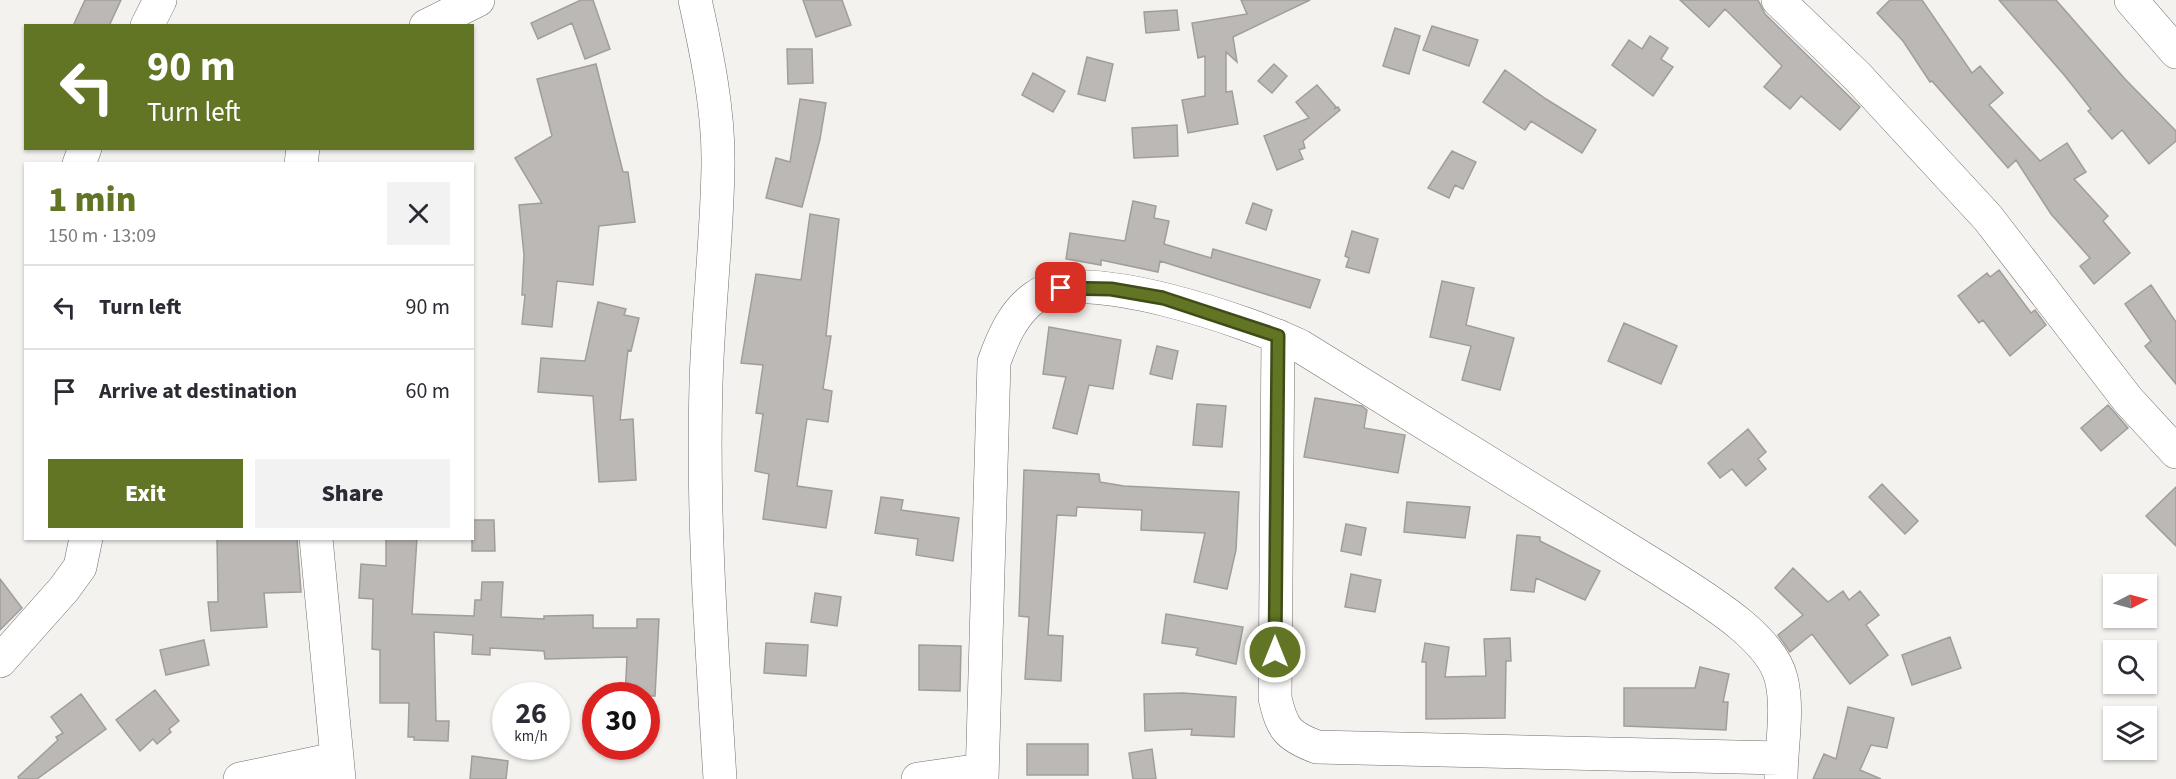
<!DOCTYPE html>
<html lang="en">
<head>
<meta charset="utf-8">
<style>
  :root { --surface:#fff; --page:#f2f2f3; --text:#2b2b33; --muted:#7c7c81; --line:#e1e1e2; --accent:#617525 }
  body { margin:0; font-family:"Source Sans 3",sans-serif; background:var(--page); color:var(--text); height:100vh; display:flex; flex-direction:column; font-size:22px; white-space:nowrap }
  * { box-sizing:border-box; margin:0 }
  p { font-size:20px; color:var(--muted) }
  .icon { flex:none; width:33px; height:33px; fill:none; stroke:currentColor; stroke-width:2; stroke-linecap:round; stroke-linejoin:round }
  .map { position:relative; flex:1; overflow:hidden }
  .details { position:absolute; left:24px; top:162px; width:450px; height:378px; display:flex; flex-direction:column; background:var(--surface); border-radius:0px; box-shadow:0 2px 4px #0004 }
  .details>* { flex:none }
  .banner { position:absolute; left:24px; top:24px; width:450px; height:126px; border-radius:0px; box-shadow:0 2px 4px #0004; background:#617525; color:#fff; overflow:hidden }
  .needle { width:39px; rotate:84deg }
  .controls { position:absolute; left:2103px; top:574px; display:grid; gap:12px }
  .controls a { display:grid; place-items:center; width:54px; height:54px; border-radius:0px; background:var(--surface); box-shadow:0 2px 4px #0004; font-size:30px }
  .speed { position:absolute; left:492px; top:682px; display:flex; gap:12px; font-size:30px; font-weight:700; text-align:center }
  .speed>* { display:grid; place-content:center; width:78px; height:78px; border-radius:50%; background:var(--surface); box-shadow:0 2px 4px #0004; line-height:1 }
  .speed small { font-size:15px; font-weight:400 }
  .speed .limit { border:9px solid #d22; background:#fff; color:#111 }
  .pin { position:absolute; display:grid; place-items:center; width:51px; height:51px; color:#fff; margin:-26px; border-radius:12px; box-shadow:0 3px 9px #0006 }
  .me { position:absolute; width:66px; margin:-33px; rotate:0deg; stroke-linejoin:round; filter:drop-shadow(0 0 4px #0008) }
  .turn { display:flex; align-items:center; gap:21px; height:126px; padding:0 24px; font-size:27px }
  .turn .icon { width:78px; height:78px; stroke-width:2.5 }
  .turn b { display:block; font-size:42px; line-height:51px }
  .round { display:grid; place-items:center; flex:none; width:63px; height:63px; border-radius:0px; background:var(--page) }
  .headline { display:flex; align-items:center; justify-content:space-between; height:102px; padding:0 24px }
  h1 { font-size:36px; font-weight:800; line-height:45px; color:var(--accent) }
  .action { display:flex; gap:12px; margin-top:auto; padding:12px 24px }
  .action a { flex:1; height:69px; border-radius:0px; background:var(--accent); color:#fff; font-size:24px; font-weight:800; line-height:69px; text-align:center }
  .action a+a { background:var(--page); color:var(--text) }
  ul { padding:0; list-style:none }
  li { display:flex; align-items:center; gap:18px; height:84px; padding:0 24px; border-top:2px solid var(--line) }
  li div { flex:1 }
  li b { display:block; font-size:22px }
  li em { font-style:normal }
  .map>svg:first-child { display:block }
  .building { fill:#bbb8b5; stroke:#a09e9b; stroke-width:1.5 }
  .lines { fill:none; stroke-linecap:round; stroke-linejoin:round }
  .minor-casing { stroke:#72706d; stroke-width:34 }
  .minor { stroke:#fff; stroke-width:33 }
  .route-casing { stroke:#3f4c18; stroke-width:15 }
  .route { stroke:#617525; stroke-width:10 }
</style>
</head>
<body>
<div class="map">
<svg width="2176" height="779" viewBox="0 0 2176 779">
  <rect width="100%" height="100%" fill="#f4f2ee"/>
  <path class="building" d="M85 0H121L109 26H73Z
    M581 0H593L610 49 585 59 572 23 538 39 531 23Z
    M803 0H842L851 25 816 37Z
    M1241 0H1310L1233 37 1237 62 1226 52V92L1232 91 1238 124 1188 133 1182 100 1205 96V56L1198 58 1192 23 1247 14Z
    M1680 0H1758L1765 14 1860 107 1840 130 1801 96 1790 109 1764 87 1782 66 1725 9 1709 27Z
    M1890 0H1922L1972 73 1980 66 2003 93 1989 105 2040 161 2067 143 2086 172 2074 179 2108 216 2103 221 2130 253 2094 284 2080 266 2090 258 2051 214 2016 160 2008 168 1932 81 1930 82 1903 41 1877 13Z
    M1999 0H2056L2125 79 2176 131V141L2149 164 2122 130 2112 139 2088 111 2091 109 2065 76Z
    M1177 10 1179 30 1146 33 1144 12Z
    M1432 26 1478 40 1469 66 1423 50Z
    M1395 28 1420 36 1409 74 1383 66Z
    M1650 36 1668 48 1661 59 1673 67 1653 96 1612 65 1629 40 1642 49Z
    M787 49H812L813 83 788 84Z
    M1087 57 1113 64 1105 101 1078 94Z
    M596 64 623 172H628L635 222 599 226 593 285 557 281 552 327 522 324 525 295H522L524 255 519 205 542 203 515 158 552 136 537 79Z
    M1274 64 1287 76 1272 93 1258 81Z
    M1505 70 1546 99 1596 130 1582 153 1531 121 1525 130 1483 102Z
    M1033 73 1065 91 1053 112 1022 95Z
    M1317 85 1336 107 1334 109 1338 107 1340 110 1303 141 1305 148 1299 150 1303 159 1277 170 1264 136 1309 118 1296 102Z
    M800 99 826 103 820 139 802 207 766 198 776 158 790 162Z
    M1177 125 1178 156 1134 158 1132 128Z
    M1452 151 1476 162 1463 189 1455 185 1449 198 1428 188Z
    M1133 201 1156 206 1154 218 1169 221 1164 244 1211 258 1213 249 1320 280 1310 308 1160 261 1158 272 1101 260V265L1066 259 1070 233 1125 241Z
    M1253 203 1272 210 1266 230 1246 223Z
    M810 214 839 219 826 336H831L823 389 832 391 828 422 807 419 797 486 832 491 826 528 763 519 769 474 755 471 763 414 756 413 763 365 741 363 756 274 801 280Z
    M1352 231 1378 239 1369 273 1346 267 1349 258 1345 256Z
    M1999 270 2031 313 2035 310 2046 325 2010 356 1983 320 1979 323 1958 296 1987 273 1990 277Z
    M1442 281 1474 288 1466 325 1514 338 1500 390 1462 380 1471 346 1430 337Z
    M2151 285 2176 322V384L2145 346 2151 341 2125 304Z
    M598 302 626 309 624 315 639 318 631 351 628 350 620 420 633 419 636 480 599 482 593 396 538 392 541 358 585 361Z
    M1624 323 1677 346 1661 384 1608 361Z
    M1049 327 1121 340 1113 389 1089 385 1077 434 1053 428 1066 377 1043 374Z
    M1157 346 1178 351 1172 379 1150 374Z
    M1315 398 1362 406 1367 410 1364 428 1405 435 1398 473 1304 457Z
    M1197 404 1226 406 1222 447 1193 445Z
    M2108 405 2128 428 2101 451 2081 428Z
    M1748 429 1766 452 1758 459 1766 469 1746 486 1732 469 1720 478 1708 463Z
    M1024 470 1099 474 1100 482 1124 486 1239 492 1236 550 1227 589 1194 582 1205 533 1141 530 1142 510 1077 507 1076 516 1057 515 1048 635 1063 636 1061 681 1025 679 1029 617 1019 616Z
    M1882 484 1918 521 1905 534 1869 497Z
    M2176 487V546L2146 516Z
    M881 497 903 500 901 510 959 518 953 561 916 555 918 539 875 533Z
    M1407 502 1470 507 1465 538 1404 532Z
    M472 520H494L495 551H472Z
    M1346 524 1366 528 1361 555 1341 551Z
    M1517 535 1540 537V541L1600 571 1585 600 1536 578 1534 592 1511 590Z
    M217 538H297L301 592 264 593 267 627 211 631 208 602H218Z
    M386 538H417L412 614 474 616 475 600H481L482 582H503L501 617 544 619V616L593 615V628H637V619H659L655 696H625L627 657 545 659 544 651 490 648V655L472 654 473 635 434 632 436 721H449L448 741 414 740V737H408L409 703H380V650L372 649 373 599 359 598 361 564 386 566Z
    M1793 568 1828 602 1843 591 1849 600 1860 591 1879 615 1866 625 1888 655 1850 684 1812 634 1790 652 1778 635 1803 615 1775 588Z
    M1351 574 1381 580 1375 612 1345 607Z
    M0 579 22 608 0 630Z
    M815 593 841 597 837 626 811 622Z
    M1166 614 1243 627 1236 664 1196 655 1198 648 1162 643Z
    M1950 637 1961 668 1912 685 1902 655Z
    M1510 638 1511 661H1506L1505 718 1426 719V662H1422L1425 643 1449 647 1445 677 1486 676 1484 639Z
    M204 640 209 665 166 675 160 650Z
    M766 643 808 645 806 676 764 673Z
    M919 645 961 646 960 691 919 690Z
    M1700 667 1729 674 1723 702H1728L1726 730 1624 726V688H1695Z
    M155 690 179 721 169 729 171 732 157 744 153 739 140 751 116 720Z
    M1183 693 1236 697 1234 737 1191 735 1192 729 1145 731 1144 694Z
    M81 694 106 729 37 779H19L18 777 58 740 56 737 63 733 51 717Z
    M1848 707 1894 718 1887 748 1871 745 1860 770 1881 779H1813L1824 754 1836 759Z
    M1027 744H1088V775H1027Z
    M1152 749 1156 779H1133L1129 753Z
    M472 756 508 761 506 779H470Z"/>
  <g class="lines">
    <g class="minor-casing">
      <path id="minor" d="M695 0C707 54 719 111 718 166 717 239 708 311 706 384 702 516 712 648 720 779
        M1778 0 1858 77 1988 218 2128 400 2176 452
        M2131 0 2176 52
        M147 26 160 0
        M426 26 478 0
        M79 164 85 148
        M301 164 303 148
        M1278 336 1275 698C1282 728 1287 736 1317 747L1781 758
        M316 538 339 779
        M0 661 64 589 80 567 86 538
        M240 779 335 759
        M918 779 981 770
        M982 779 994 362C1003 337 1013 313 1035 297 1082 263 1252 323 1300 346L1660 569C1696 593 1770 634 1781 678 1789 709 1781 747 1781 779"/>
    </g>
    <use href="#minor" class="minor"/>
  </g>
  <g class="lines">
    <g class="route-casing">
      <path id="route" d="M1061 288 1111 289 1163 298 1278 336 1275 652"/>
    </g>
    <use href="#route" class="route"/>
  </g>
</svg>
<div class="controls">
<a><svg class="needle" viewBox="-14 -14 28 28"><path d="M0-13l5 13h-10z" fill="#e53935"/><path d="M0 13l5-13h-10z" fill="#7c7c81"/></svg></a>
<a><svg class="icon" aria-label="search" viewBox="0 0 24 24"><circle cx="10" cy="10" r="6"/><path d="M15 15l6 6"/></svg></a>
<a><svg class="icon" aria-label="layers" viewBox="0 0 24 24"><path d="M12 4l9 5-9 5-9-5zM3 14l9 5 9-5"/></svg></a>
</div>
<div class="speed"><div>26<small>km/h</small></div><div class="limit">30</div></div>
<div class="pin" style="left:1061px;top:288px;background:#d93025"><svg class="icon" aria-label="arrive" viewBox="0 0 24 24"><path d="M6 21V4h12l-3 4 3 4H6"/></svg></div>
<svg class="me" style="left:1275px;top:652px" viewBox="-20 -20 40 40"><circle r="17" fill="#617525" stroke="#fff" stroke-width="3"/><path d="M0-11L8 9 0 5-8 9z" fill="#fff"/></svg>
<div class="banner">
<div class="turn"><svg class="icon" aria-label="left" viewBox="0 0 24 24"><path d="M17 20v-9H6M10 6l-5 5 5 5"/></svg><div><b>90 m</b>Turn left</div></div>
</div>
<section class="details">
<div class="headline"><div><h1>1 min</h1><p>150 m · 13:09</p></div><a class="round"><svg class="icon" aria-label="close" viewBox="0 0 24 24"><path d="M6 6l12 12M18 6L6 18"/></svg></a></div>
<ul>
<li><svg class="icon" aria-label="left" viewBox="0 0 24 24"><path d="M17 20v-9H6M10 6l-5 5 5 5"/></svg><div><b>Turn left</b></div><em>90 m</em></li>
<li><svg class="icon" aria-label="arrive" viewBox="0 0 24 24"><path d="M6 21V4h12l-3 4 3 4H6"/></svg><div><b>Arrive at destination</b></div><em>60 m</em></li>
</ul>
<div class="action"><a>Exit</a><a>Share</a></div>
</section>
</div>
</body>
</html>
